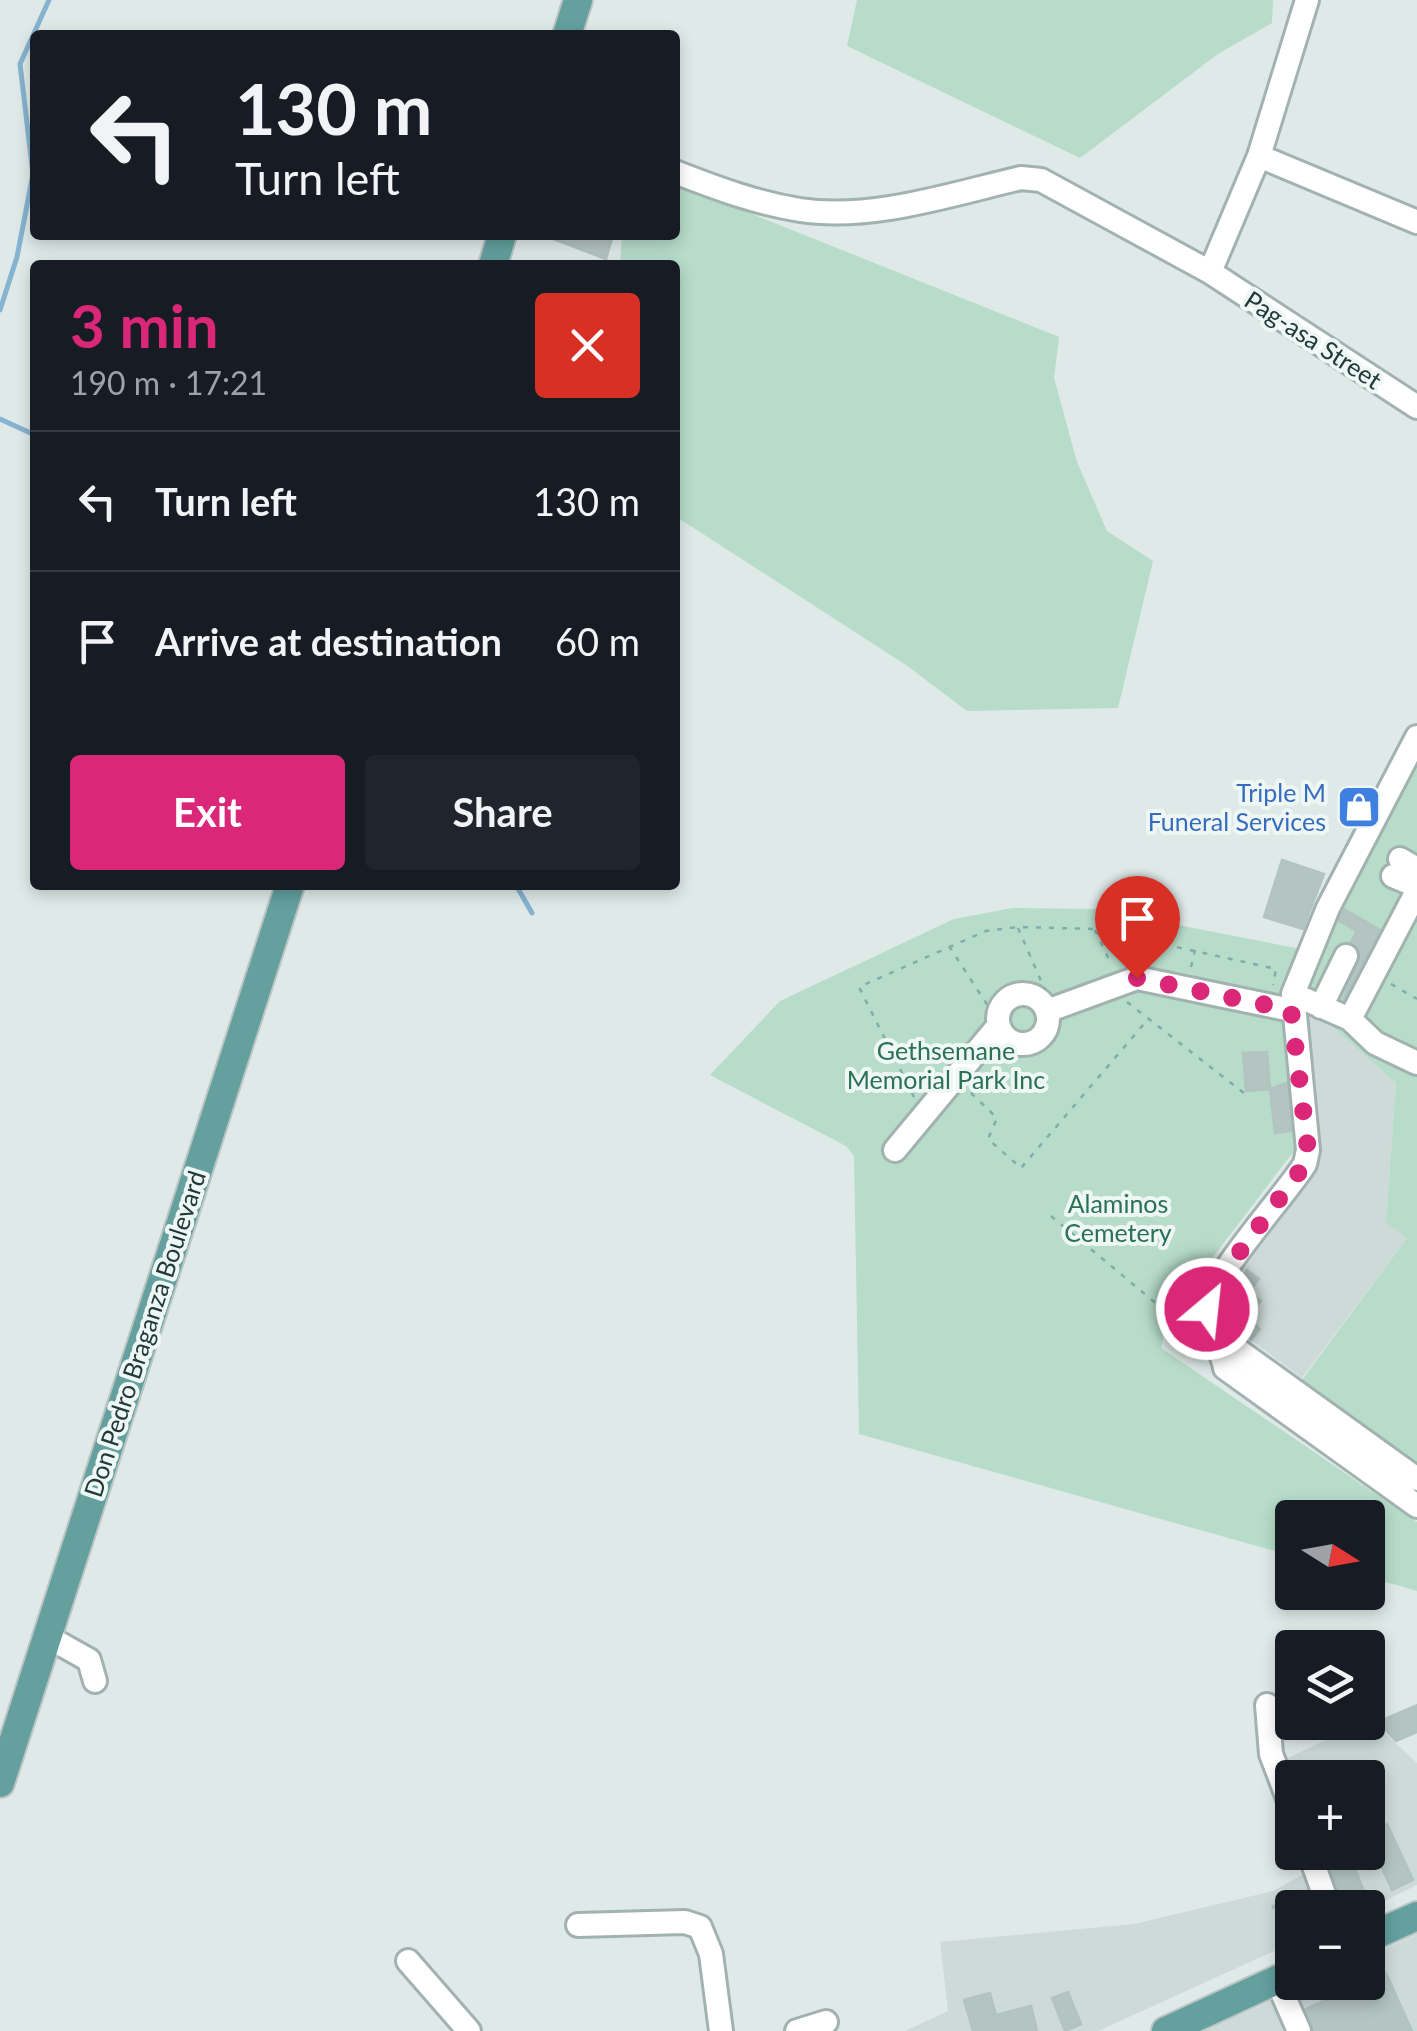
<!DOCTYPE html>
<html lang="en">
<head>
<meta charset="utf-8">
<style>
  :root { --surface:#171b24; --page:#20242c; --text:#f1f3f6; --muted:#9ea1a6; --line:#363941; --accent:#db2777 }
  body { margin:0; font-family:Lato,sans-serif; background:var(--page); color:var(--text); height:100vh; display:flex; flex-direction:column; font-size:38px; white-space:nowrap }
  * { box-sizing:border-box; margin:0 }
  p { font-size:32px; color:var(--muted) }
  .icon { flex:none; width:55px; height:55px; fill:none; stroke:currentColor; stroke-width:2; stroke-linecap:round; stroke-linejoin:round }
  .map { position:relative; flex:1; overflow:hidden }
  .side { position:absolute; left:30px; top:260px; width:650px; height:630px; display:flex; flex-direction:column; background:var(--surface); border-radius:10px; box-shadow:0 5px 15px #0003 }
  .side>* { flex:none }
  .hud { position:absolute; left:30px; top:30px; width:650px; height:210px; border-radius:10px; box-shadow:0 5px 15px #0003; background:#171b24; color:var(--text); overflow:hidden }
  .needle { width:65px; rotate:101deg }
  .buttons { position:absolute; left:1275px; top:1500px; display:grid; gap:20px }
  .buttons a { display:grid; place-items:center; width:110px; height:110px; border-radius:10px; background:var(--surface); box-shadow:0 5px 15px #0003; font-size:50px }
  .pin { position:absolute; display:grid; place-items:center; width:85px; height:85px; color:#fff; margin:-102px -42px; border-radius:50% 50% 50% 0; rotate:-45deg; box-shadow:0 0 10px #0007 }
  .pin .icon { rotate:45deg }
  .me { position:absolute; width:110px; margin:-55px; rotate:28deg; stroke-linejoin:round; filter:drop-shadow(0 0 8px #0008) }
  .turn { display:flex; align-items:center; gap:35px; height:210px; padding:0 40px; font-size:45px }
  .turn .icon { width:130px; height:130px; stroke-width:2.5 }
  .turn b { display:block; font-size:70px; line-height:85px }
  .round { display:grid; place-items:center; flex:none; width:105px; height:105px; border-radius:10px; background:var(--page) }
  .head { display:flex; align-items:center; justify-content:space-between; height:170px; padding:0 40px }
  h1 { font-size:60px; font-weight:700; line-height:75px; color:var(--accent) }
  .cta { display:flex; gap:20px; margin-top:auto; padding:20px 40px }
  .cta a { flex:1; height:115px; border-radius:10px; background:var(--accent); color:#fff; font-size:40px; font-weight:700; line-height:115px; text-align:center }
  .cta a+a { background:var(--page); color:var(--text) }
  ul { padding:0; list-style:none }
  li { display:flex; align-items:center; gap:30px; height:140px; padding:0 40px; border-top:2px solid var(--line) }
  li div { flex:1 }
  li b { display:block; font-size:38px }
  li em { font-style:normal }
  .map>svg:first-child { display:block }
  .built { fill:#cddad7 }
  .green { fill:#b7dcca }
  .lines { fill:none; stroke-linecap:round; stroke-linejoin:round }
  .stream { stroke:#86b3d0; stroke-width:5 }
  .building { fill:#b4c5c1; stroke:#b1c4c0; stroke-width:2.5 }
  .minor-casing { stroke:#a2b2b0; stroke-width:28 }
  .major-casing { stroke:#bcc4c4; stroke-width:32 }
  .path { stroke:#7faeaa; stroke-width:2.5; stroke-dasharray:5 8; stroke-linecap:butt }
  .minor { stroke:#fff; stroke-width:22 }
  .major { stroke:#63a09e; stroke-width:28 }
  .route { stroke:#db2777; stroke-width:18; stroke-dasharray:0 32.4 }
  .labels { text-anchor:middle; stroke-width:8; stroke-linejoin:round; paint-order:stroke }
  .street-label { font-size:25px; fill:#203a39; stroke:#eff7f5 }
  .shop-label { font-size:25px; fill:#366cbe; stroke:#eff7f5; text-anchor:end }
  .park-label { font-size:25px; fill:#2a7156; stroke:#eff7f5 }
</style>
</head>
<body>
<div class="map">
<svg width="1417" height="2031" viewBox="0 0 1417 2031">
  <rect width="100%" height="100%" fill="#dfeae8"/>
  <path class="built" d="M1304 1003 1396 1083 1386 1221 1407 1238 1302 1378 1220 1317 1216 1301 1314 1160Z
    M1370 1719 1417 1763V1885L1368 1909 1292 1908V1943L1098 2031H905L948 2011 940 1942 1134 1924 1273 1891 1311 1870 1304 1853 1368 1852V1778H1292V1821L1269 1767Z
    M1417 1934V2031H1204L1311 1983 1368 1982V1957Z"/>
  <path class="green" d="M857 0H1273L1272 23 1218 54 1080 158 847 46Z
    M675 183 1059 337 1054 378 1077 462 1107 531 1153 561 1118 708 967 711 906 665 675 516V265H620L622 235H675Z
    M1417 750V1470L1299 1384 1407 1238 1386 1222 1396 1083 1300 999Z
    M1012 908 1096 909 1301 949 1297 1147 1168 1316 1161 1348 1417 1522V1591L1368 1577V1518H1292V1556L859 1434 854 1156 846 1146 710 1075 780 1001 954 919Z"/>
  <g class="lines">
    <path class="stream" d="M0 310 17 257 33 174 20 64 49 0
      M0 419 35 435
      M516 885 532 913"/>
  </g>
  <path class="building" d="M543 235H613L606 259Z
    M1282 860 1324 874 1303 929 1264 917Z
    M1344 909 1380 930 1343 1000 1361 956 1351 942 1357 931 1339 921Z
    M1267 1052 1270 1089 1246 1091 1243 1053Z
    M1287 1083 1291 1131 1275 1133 1270 1089Z
    M1247 1270 1259 1279 1249 1292 1261 1301 1247 1318 1260 1329 1251 1340 1222 1315 1225 1301Z
    M1417 1705V1732L1396 1741 1378 1722Z
    M1387 1824 1413 1880 1392 1890 1368 1837Z
    M1325 1852H1348L1368 1901 1345 1908Z
    M1308 1893 1313 1908H1273V1906Z
    M1386 1973 1412 2031H1314L1306 2009Z
    M1068 1992 1081 2024 1065 2031 1052 1998Z
    M990 1993 996 2015 1031 2006 1037 2031H973L964 2000Z"/>
  <g class="lines">
    <g class="minor-casing">
      <path id="minor" d="M1259 156 1417 222
        M675 172C716 188 756 203 800 210 872 221 952 194 1021 178L1041 180 1210 272 1417 407
        M1210 272 1259 156 1307 0
        M1417 737 1328 908 1293 994 1308 1150 1305 1164C1284 1197 1211 1276 1207 1309 1205 1331 1222 1347 1225 1368L1417 1506
        M1400 859 1417 869
        M1393 876 1417 886
        M998 1019a25 25 0 1 1 50 0a25 25 0 1 1-50 0Z
        M1293 994 1350 1019 1375 1043 1417 1063
        M1321 1007 1346 956
        M1047 1011 1137 978 1291 1010
        M1350 1019 1417 891
        M895 1150 998 1026
        M1223 1349 1239 1351 1417 1479
        M48 1637 89 1660 95 1681
        M1267 1705 1271 1754 1292 1809
        M1309 1852 1329 1908
        M578 1925 685 1922 700 1927 711 1954 721 2031
        M408 1961 469 2031
        M1277 1981 1299 2031
        M797 2031 826 2022"/>
    </g>
    <g class="major-casing">
      <path id="major" d="M567 35 578 0
        M493 265 502 235
        M0 1783 290 885
        M1368 1938 1417 1916
        M1166 2031 1292 1973"/>
    </g>
    <path class="path" d="M1018 928 1045 990
      M1095 930 1111 964
      M949 946 988 1006
      M1191 967 1195 950
      M1391 984 1417 999
      M1127 1002 1249 1097
      M971 1093 997 1118 988 1139 1021 1168 1149 1018
      M914 1097 859 987 986 931 1018 927 1095 929 1276 969 1273 985
      M1051 1216 1164 1310 1185 1316"/>
    <use href="#minor" class="minor"/>
    <use href="#major" class="major"/>
  </g>
  <g class="lines">
    <path class="route" d="M1137 978 1291 1010 1308 1150 1305 1164 1222 1276 1207 1309"/>
  </g>
  <defs>
    <g id="shop-square" transform="scale(2.25)"><rect x="-9" y="-9" width="18" height="18" rx="4" fill="#3f7fe0" stroke="#eff7f5"/><path d="M-5-2.5h2.3a2.7 3.5 0 0 1 5.4 0H5L5.5 6h-11ZM-1.5-2.5h3a1.5 2.3 0 0 0-3 0Z" fill="#fff"/></g>
  </defs>
  <g fill-rule="evenodd">
    <use href="#shop-square" x="1359" y="807"/>
  </g>
  <g class="labels">
    <g class="street-label">
      <text transform="translate(1313 340) rotate(33)" y="9">Pag-asa Street</text>
      <text transform="translate(145 1334) rotate(-72)" y="9">Don Pedro Braganza Boulevard</text>
    </g>
    <g class="shop-label">
      <text x="1326" y="802">Triple M<tspan x="1326" dy="29">Funeral Services</tspan></text>
    </g>
    <g class="park-label">
      <text x="946" y="1060">Gethsemane<tspan x="946" dy="29">Memorial Park Inc</tspan></text>
      <text x="1118" y="1213">Alaminos<tspan x="1118" dy="29">Cemetery</tspan></text>
    </g>
  </g>
</svg>
<div class="buttons">
<a><svg class="needle" viewBox="-14 -14 28 28"><path d="M0-13l5 13h-10z" fill="#e53935"/><path d="M0 13l5-13h-10z" fill="#9ea1a6"/></svg></a>
<a><svg class="icon" aria-label="layers" viewBox="0 0 24 24"><path d="M12 4l9 5-9 5-9-5zM3 14l9 5 9-5"/></svg></a>
<a>+</a>
<a>−</a>
</div>
<div class="pin" style="left:1137px;top:978px;background:#d93025"><svg class="icon" aria-label="arrive" viewBox="0 0 24 24"><path d="M6 21V4h12l-3 4 3 4H6"/></svg></div>
<svg class="me" style="left:1207px;top:1309px" viewBox="-20 -20 40 40"><circle r="17" fill="#db2777" stroke="#fff" stroke-width="3"/><path d="M0-11L8 9 0 5-8 9z" fill="#fff"/></svg>
<div class="hud">
<div class="turn"><svg class="icon" aria-label="left" viewBox="0 0 24 24"><path d="M17 20v-9H6M10 6l-5 5 5 5"/></svg><div><b>130 m</b>Turn left</div></div>
</div>
<section class="side">
<div class="head"><div><h1>3 min</h1><p>190 m · 17:21</p></div><a class="round" style="background:#d93025;color:#fff"><svg class="icon" aria-label="close" viewBox="0 0 24 24"><path d="M6 6l12 12M18 6L6 18"/></svg></a></div>
<ul>
<li><svg class="icon" aria-label="left" viewBox="0 0 24 24"><path d="M17 20v-9H6M10 6l-5 5 5 5"/></svg><div><b>Turn left</b></div><em>130 m</em></li>
<li><svg class="icon" aria-label="arrive" viewBox="0 0 24 24"><path d="M6 21V4h12l-3 4 3 4H6"/></svg><div><b>Arrive at destination</b></div><em>60 m</em></li>
</ul>
<div class="cta"><a>Exit</a><a>Share</a></div>
</section>
</div>
</body>
</html>
